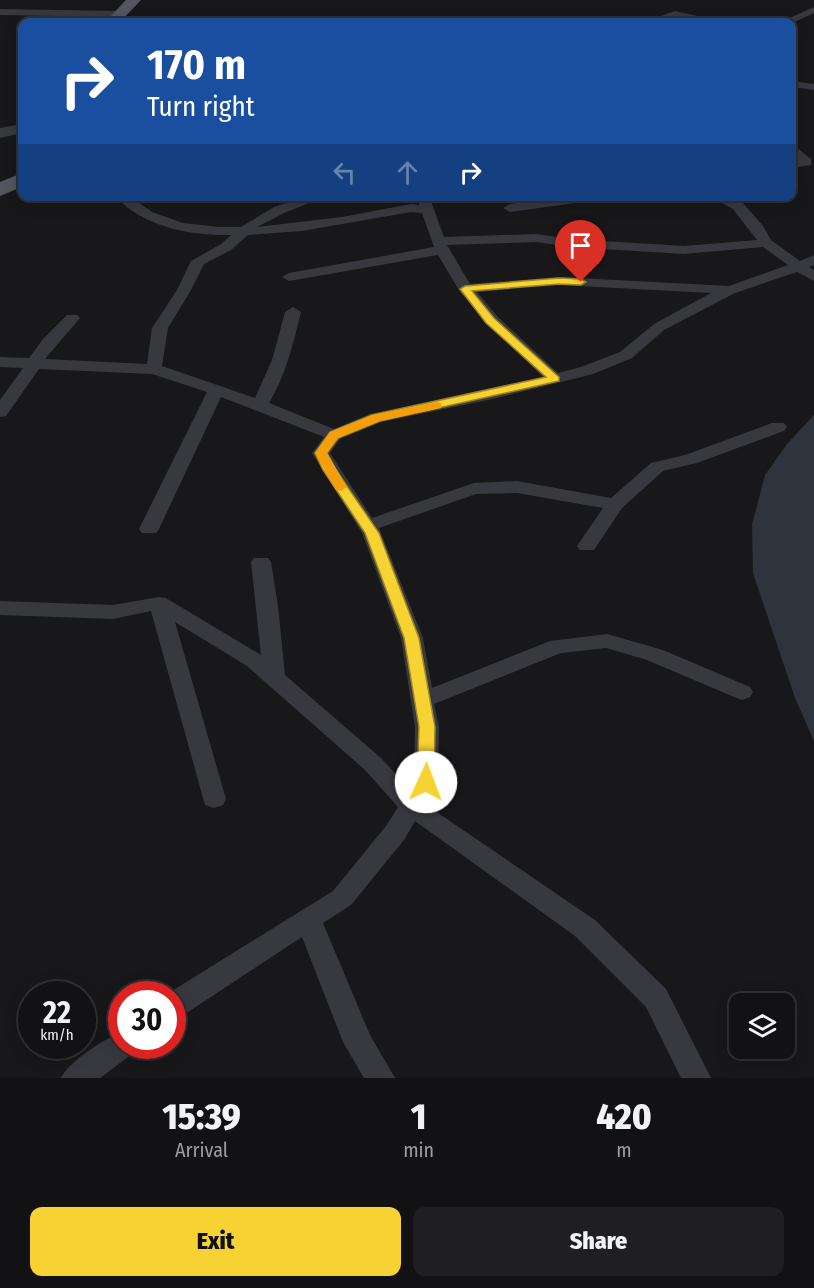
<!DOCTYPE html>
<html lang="en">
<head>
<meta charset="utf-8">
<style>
  :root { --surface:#121114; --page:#1f1f22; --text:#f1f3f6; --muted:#9c9da0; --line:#313134; --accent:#f6d233 }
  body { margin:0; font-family:"Fira Sans Condensed",sans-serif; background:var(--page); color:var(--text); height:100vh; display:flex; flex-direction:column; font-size:22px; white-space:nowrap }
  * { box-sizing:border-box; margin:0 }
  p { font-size:20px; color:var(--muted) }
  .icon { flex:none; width:33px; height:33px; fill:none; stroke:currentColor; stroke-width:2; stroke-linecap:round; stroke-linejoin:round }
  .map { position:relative; height:1078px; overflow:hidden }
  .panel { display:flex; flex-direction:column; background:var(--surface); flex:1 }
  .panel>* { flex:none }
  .top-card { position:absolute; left:18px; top:18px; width:778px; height:183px; border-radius:12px; box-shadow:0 3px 15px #0003,0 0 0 2px var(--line); background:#1a4fa0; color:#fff; overflow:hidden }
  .tools { position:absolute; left:729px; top:993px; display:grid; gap:12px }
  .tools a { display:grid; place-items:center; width:66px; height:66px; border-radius:12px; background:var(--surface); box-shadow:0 3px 15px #0003,0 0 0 2px var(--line); font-size:30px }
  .speed { position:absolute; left:18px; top:981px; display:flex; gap:12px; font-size:30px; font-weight:700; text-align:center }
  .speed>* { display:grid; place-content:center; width:78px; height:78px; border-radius:50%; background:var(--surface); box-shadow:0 3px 15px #0003,0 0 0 2px var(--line); line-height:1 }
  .speed small { font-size:15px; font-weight:400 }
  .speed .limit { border:9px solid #d22; background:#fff; color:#111 }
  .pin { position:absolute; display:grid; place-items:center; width:51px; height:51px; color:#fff; margin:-62px -26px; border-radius:50% 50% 50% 0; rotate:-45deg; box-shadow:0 0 6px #0007 }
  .pin .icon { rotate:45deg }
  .me { position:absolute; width:66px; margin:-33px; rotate:2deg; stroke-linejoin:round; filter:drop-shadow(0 0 4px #0008) }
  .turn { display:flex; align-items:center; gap:21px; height:126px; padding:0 30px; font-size:27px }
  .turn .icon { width:78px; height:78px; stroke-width:2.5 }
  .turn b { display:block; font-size:42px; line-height:51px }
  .lanes { display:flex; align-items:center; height:57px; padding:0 30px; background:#0003; justify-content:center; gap:30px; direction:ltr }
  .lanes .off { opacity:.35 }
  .eta { display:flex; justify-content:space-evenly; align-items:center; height:102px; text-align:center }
  .eta b { font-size:36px; font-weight:800; line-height:42px }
  .action { display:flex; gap:12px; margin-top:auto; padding:12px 30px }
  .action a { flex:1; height:69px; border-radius:12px; background:var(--accent); color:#111; font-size:24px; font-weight:800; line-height:69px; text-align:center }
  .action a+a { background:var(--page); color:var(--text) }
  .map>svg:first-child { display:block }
  .water { fill:#2d343e }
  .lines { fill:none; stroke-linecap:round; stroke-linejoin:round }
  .minor { fill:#38383f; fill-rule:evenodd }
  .tertiary { fill:#38383f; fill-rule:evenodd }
  .primary { fill:#54555e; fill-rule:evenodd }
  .route { fill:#f6d233; stroke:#a08821; stroke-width:1.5 }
  .slow { fill:#f59e0b }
</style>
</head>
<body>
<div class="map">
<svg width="814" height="1078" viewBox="0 0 814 1078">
  <rect width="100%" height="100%" fill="#18171a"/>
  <path class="water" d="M814 415V741L795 698 753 573 752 525 765 475 787 444Z"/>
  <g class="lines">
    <path class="minor" d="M814 7V13L792 23 781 22Z
      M0 9 119 11 124 14 119 17 0 15Z
      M675 11 715 20 717 22C703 23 691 18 677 17 666 17 655 23 643 22Z
      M792 81 814 84V90L792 87Z
      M792 144 811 159V165L792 168V160H797L792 155Z
      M115 196H130L152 212 183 223 219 227H241L274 207 307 196H327L284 213 257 227 342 217 411 204 419 205V196H429L444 237 536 234 570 239 684 246 757 240 733 209 709 196H727L743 203 763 226 771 240 800 261 814 255V265L809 267 814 270V281L797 272 735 293 664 330 632 358 593 374 493 399 381 422 340 439 330 453 372 518 474 483 517 481 611 498 651 463 685 455 772 423H784L787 427 784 431 697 463 663 471 622 508 594 550H580L577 546 603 508 517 493 476 494 379 528 423 638 432 688 550 641 607 634 663 650 750 687 753 692 750 697 742 700 734 697 647 660 606 648 561 653 434 704 439 727 438 782 425 804 595 920 666 989 711 1078H681L646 1007 575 936 415 821 404 840 351 905 323 923 370 1035 395 1078H364L343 1042 302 937 182 1016 172 1019V994H167L333 891 386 826 398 807 365 770 247 666 175 622 226 799 223 805 214 808 205 805 151 611 113 619 0 615V601L113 605 159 597 166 598 261 655 251 562 254 558H268L271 562 278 606 285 675 381 758 410 789 414 781 415 727 401 638 362 533 312 453 324 437 221 397 159 529 156 533H142L139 529 207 392 152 374 39 369 6 416 0 417V400L23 368 0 367V357L29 358 43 339 67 315H77L80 318 45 359 147 364 152 328 177 290 191 261 221 244 231 235C191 236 143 227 115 196ZM411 212 422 213 434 247 289 273 282 277 289 281 438 255 460 292 487 323 543 377 370 414 334 429 269 403C286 375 293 344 301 312L293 307 285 312 272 360 255 398 162 366 168 328 191 290 204 264 231 250 248 235 302 231ZM536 242 570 247 684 254 763 247 788 265 729 286 559 277 470 284 447 245ZM559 285 711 293 654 324 620 352 581 367 558 373 498 317 477 292Z
      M565 196H603L597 200 510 212 503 208 510 204Z
      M122 1032V1046H136L132 1054 100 1078H61C69 1061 104 1039 122 1032Z"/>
    <path class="tertiary" d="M22 124V133L0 138V128Z"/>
    <path class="primary" d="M126 0H141L120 22H105Z
      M22 173V187L0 196V182Z"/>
  </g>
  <path class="route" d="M559 278 581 279 586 282 581 285 559 284 472 291 494 318 559 377V381L380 421 338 438 327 453 336 470 379 533 419 638 435 727 434 782 432 786 426 788 420 786 417 782 419 727 404 638 365 533 323 470 315 453 330 432 372 415 546 377 486 323 460 289 465 286Z"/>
  <path class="slow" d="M437 402 441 403V408L380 421 338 438 327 453 347 487 341 491 336 490 315 453 330 432 372 415Z"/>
</svg>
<div class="tools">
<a><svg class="icon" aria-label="layers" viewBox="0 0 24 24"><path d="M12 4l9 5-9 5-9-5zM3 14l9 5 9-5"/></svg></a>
</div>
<div class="speed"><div>22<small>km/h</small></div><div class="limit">30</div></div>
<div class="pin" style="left:581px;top:282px;background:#d93025"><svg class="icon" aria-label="arrive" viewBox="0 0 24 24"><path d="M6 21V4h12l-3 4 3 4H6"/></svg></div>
<svg class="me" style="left:426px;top:782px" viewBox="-20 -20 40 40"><circle r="19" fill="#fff"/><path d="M0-13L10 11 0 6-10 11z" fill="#f6d233"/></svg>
<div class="top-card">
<div class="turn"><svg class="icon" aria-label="right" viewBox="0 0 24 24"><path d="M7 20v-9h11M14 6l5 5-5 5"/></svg><div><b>170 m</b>Turn right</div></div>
<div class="lanes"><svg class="icon off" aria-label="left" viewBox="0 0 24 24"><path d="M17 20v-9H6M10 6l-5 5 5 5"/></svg><svg class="icon off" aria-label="ahead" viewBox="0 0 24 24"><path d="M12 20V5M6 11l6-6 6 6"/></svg><svg class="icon" aria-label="right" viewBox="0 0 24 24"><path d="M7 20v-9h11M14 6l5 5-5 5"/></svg></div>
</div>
</div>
<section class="panel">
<div class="eta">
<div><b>15:39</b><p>Arrival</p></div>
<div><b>1</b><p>min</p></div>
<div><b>420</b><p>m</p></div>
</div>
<div class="action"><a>Exit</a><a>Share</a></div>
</section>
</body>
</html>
